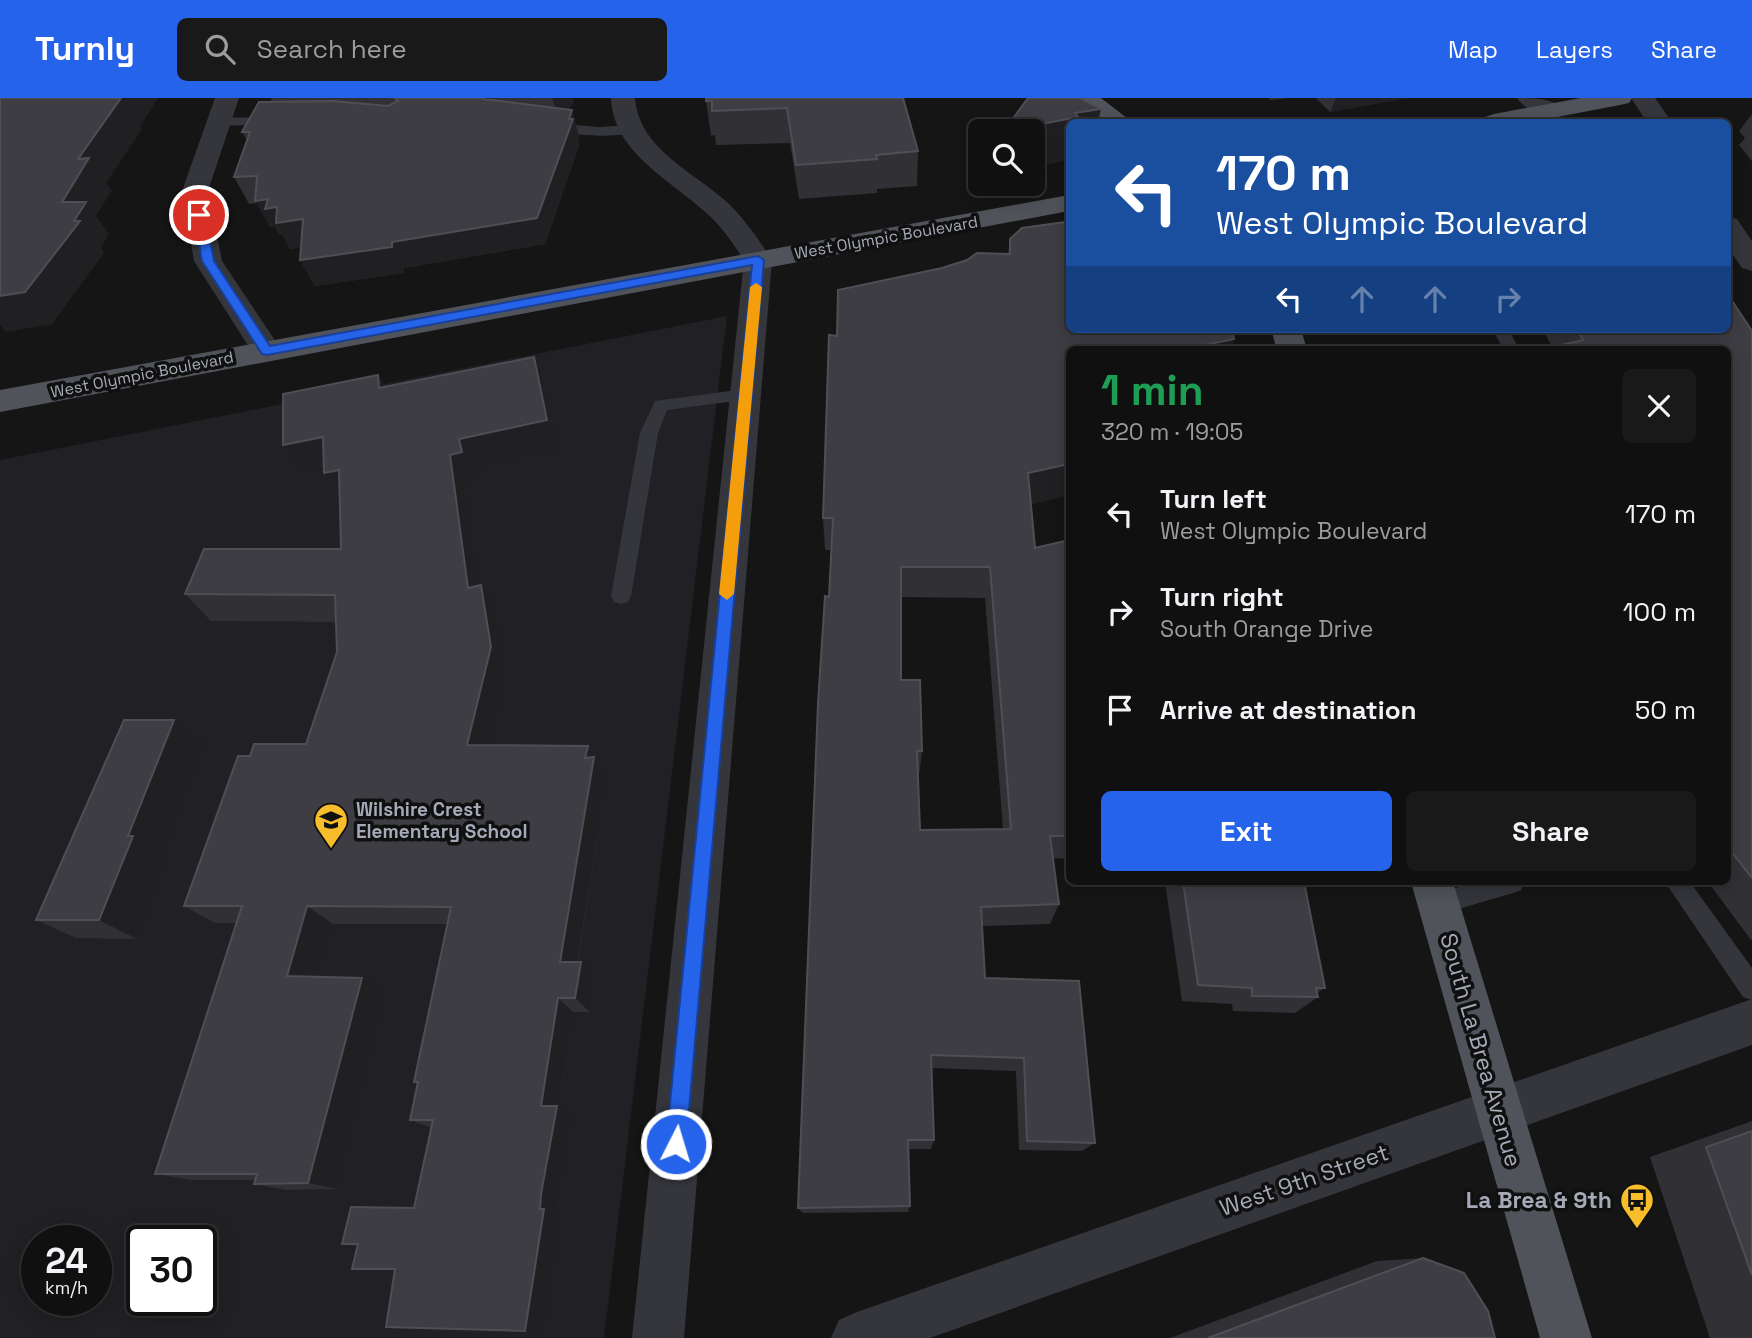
<!DOCTYPE html>
<html lang="en">
<head>
<meta charset="utf-8">
<style>
  :root { --surface:#101010; --page:#191919; --text:#f1f3f6; --muted:#9c9d9f; --line:#303030; --accent:#2563eb }
  body { margin:0; font-family:"Space Grotesk",sans-serif; background:var(--page); color:var(--text); height:100vh; display:flex; flex-direction:column; font-size:26px; white-space:nowrap }
  * { box-sizing:border-box; margin:0 }
  p { font-size:23px; color:var(--muted) }
  .icon { flex:none; width:38px; height:38px; fill:none; stroke:currentColor; stroke-width:2; stroke-linecap:round; stroke-linejoin:round }
  .map { position:relative; flex:1; overflow:hidden }
  .side { position:absolute; left:1066px; top:248px; width:665px; height:539px; display:flex; flex-direction:column; background:var(--surface); border-radius:10px; box-shadow:0 4px 18px #0003,0 0 0 2px var(--line) }
  .side>* { flex:none }
  .hud { position:absolute; left:1066px; top:21px; width:665px; height:214px; border-radius:10px; box-shadow:0 4px 18px #0003,0 0 0 2px var(--line); background:#1a4fa0; color:#fff; overflow:hidden }
  .controls { position:absolute; left:968px; top:21px; display:grid; gap:14px }
  .controls a { display:grid; place-items:center; width:77px; height:77px; border-radius:10px; background:var(--surface); box-shadow:0 4px 18px #0003,0 0 0 2px var(--line); font-size:35px }
  .speed { position:absolute; left:21px; top:1127px; display:flex; gap:14px; font-size:35px; font-weight:700; text-align:center }
  .speed>* { display:grid; place-content:center; width:91px; height:91px; border-radius:50%; background:var(--surface); box-shadow:0 4px 18px #0003,0 0 0 2px var(--line); line-height:1 }
  .speed small { font-size:18px; font-weight:400 }
  .speed .limit { border:4px solid #111; border-radius:10px; background:#fff; color:#111 }
  .pin { position:absolute; display:grid; place-items:center; width:60px; height:60px; color:#fff; margin:-30px; border:4px solid #fff; border-radius:50%; box-shadow:0 2px 7px #0007 }
  .me { position:absolute; width:77px; margin:-38px; rotate:5deg; stroke-linejoin:round; filter:drop-shadow(0 0 5px #0008) }
  .turn { display:flex; align-items:center; gap:24px; height:147px; padding:0 35px; font-size:32px }
  .turn .icon { width:91px; height:91px; stroke-width:2.5 }
  .turn b { display:block; font-size:49px; line-height:60px }
  .lanes { display:flex; align-items:center; height:66px; padding:0 35px; background:#0003; justify-content:center; gap:35px; direction:ltr }
  .lanes .off { opacity:.35 }
  .round { display:grid; place-items:center; flex:none; width:74px; height:74px; border-radius:10px; background:var(--page) }
  .overview { display:flex; align-items:center; justify-content:space-between; height:119px; padding:0 35px }
  h1 { font-size:42px; font-weight:700; line-height:52px; color:#1e9e55 }
  .action { display:flex; gap:14px; margin-top:auto; padding:14px 35px }
  .action a { flex:1; height:80px; border-radius:10px; background:var(--accent); color:#fff; font-size:28px; font-weight:700; line-height:80px; text-align:center }
  .action a+a { background:var(--page); color:var(--text) }
  ul { padding:0; list-style:none }
  li { display:flex; align-items:center; gap:21px; height:98px; padding:0 35px }
  li div { flex:1 }
  li b { display:block; font-size:26px }
  li em { font-style:normal }
  header { display:flex; align-items:center; gap:42px; box-sizing:border-box; height:98px; padding:0 35px; background:var(--accent); color:#fff }
  header strong { font-size:33px }
  nav { display:flex; gap:38px; margin-inline-start:auto; font-size:24px }
  .search { width:490px; height:63px; background:var(--page); display:flex; align-items:center; gap:18px; box-sizing:border-box; padding:0 24px; border-radius:10px; color:var(--muted); font-size:26px }
  .map>svg:first-child { display:block }
  .built { fill:#212024; fill-rule:evenodd }
  .lines { fill:none; stroke-linecap:round; stroke-linejoin:round }
  .lane { fill:#35363c; fill-rule:evenodd }
  .street { fill:#35363c; fill-rule:evenodd }
  .primary { fill:#51535b; fill-rule:evenodd }
  .wall { fill:#313035; fill-rule:evenodd }
  .shaded-wall { fill:#202023 }
  .building { fill:#3d3d43; stroke:#4e4e55; stroke-width:2; fill-rule:evenodd }
  .route { fill:#2563eb; stroke:#184099; stroke-width:2 }
  .slow { fill:#f59e0b }
  .labels { text-anchor:middle; stroke-width:7; stroke-linejoin:round; paint-order:stroke }
  .far-street-label { font-size:16px; fill:#a6aab7; stroke:#101011 }
  .poi-label { font-size:19px; font-weight:bold; fill:#a6aab7; stroke:#101011; text-anchor:start }
  .near-street-label { font-size:23px; fill:#a6aab7; stroke:#101011 }
  .near-poi-label { font-size:23px; font-weight:bold; fill:#a6aab7; stroke:#101011; text-anchor:end }
</style>
</head>
<body>
<header>
<strong>Turnly</strong>
<div class="search"><svg class="icon" aria-label="search" viewBox="0 0 24 24"><circle cx="10" cy="10" r="6"/><path d="M15 15l6 6"/></svg>Search here</div>
<nav><a>Map</a><a>Layers</a><a>Share</a></nav>
</header>
<div class="map">
<svg width="1752" height="1240" viewBox="0 0 1752 1240">
  <rect width="100%" height="100%" fill="#151516"/>
  <path class="built" d="M727 218 604 1240H0V362ZM37 1143H96V1202H37ZM142 1143H201V1202H142Z"/>
  <g class="lines">
    <path class="lane" d="M276 19 283 23 281 26 218 28 211 24 218 20Z
      M550 25 599 29 631 27 638 31C625 43 563 36 545 32V26Z
      M1492 231H1508L1520 252H1504Z
      M745 291 754 297 751 301 667 312 658 335 631 498 628 504 621 506 614 504 611 498 640 335 655 303Z
      M1475 784H1524L1521 792 1513 795 1438 817 1430 814 1426 806 1430 798Z
      M1665 784H1690L1752 870V902L1743 899Z"/>
    <path class="street" d="M215 0H239L208 93 222 163 282 253 278 260 267 263 256 260 194 163 182 93Z
      M611 0H635C639 52 695 74 729 106 746 123 759 142 772 162L684 1240H632L744 162C732 144 720 126 703 112 667 80 613 53 611 0Z
      M1517 0C1534 0 1554 0 1566 13L1562 18C1547 22 1526 13 1517 0Z
      M1631 0H1655L1672 24H1647Z
      M1727 119 1737 121 1752 143V173L1742 170 1727 148Z
      M1752 901V947L930 1240H831L839 1222 857 1214Z"/>
    <path class="primary" d="M1072 0H1101L1132 24H1103Z
      M1581 0H1632L1629 5 1620 7 1531 24H1481L1485 19 1494 16Z
      M1069 97V113L0 314V292Z
      M1271 231H1301L1307 252H1277Z
      M1411 784H1453L1592 1240H1540Z"/>
  </g>
  <path class="wall" d="M271 0H573L574 4 568 12H572L579 39 578 42 579 48 545 146 404 170V175L315 188 300 162 301 149 290 151 282 136 279 137 275 128 270 129 257 105 249 106 234 79 247 42 242 34 272 4Z
    M903 0 918 53 917 88 877 91V95L799 101 790 45 716 47 715 37 711 38 706 3Z
    M1269 0H1289L1270 2Z
    M1316 0H1407L1330 14Z
    M1752 16V63L1739 47 1745 40 1739 33Z
    M1010 141 1069 252V397L1031 406 1035 450 1069 442V761L1053 760 1059 806 1050 826 982 828 985 880 1095 1045 1082 1053 1019 1052 1016 973 931 970 934 1042 931 1051H908L910 1108 908 1114 803 1115 798 1110 831 452H825L823 420 1008 156ZM901 499 985 500 1003 731 920 732 918 678H919L922 653 901 582Z
    M1543 231H1727L1752 233V841L1751 842 1708 784H1727V252L1552 249Z
    M378 277 384 289H545L558 352 474 370 476 383 465 386 479 488 496 514 506 575 489 647 588 648 606 682 578 864 594 879 590 914H573L563 984 559 1010 572 1018 559 1101 558 1115 561 1116 544 1231 395 1172 352 1171 358 1148 342 1146 414 1110 432 1030 410 1022 418 986 414 984 448 826H333L318 879 386 895 337 1091 286 1092 254 1086 255 1082H192L155 1076 236 825H215L184 808 250 658 306 646 337 554 336 524 211 523 185 496 341 451 339 398 324 375V373L304 377 283 347Z
    M204 647 163 757 168 759 137 841 76 840 36 822Z
    M1165 784H1304L1325 890 1317 895 1318 899 1295 915 1233 913 1232 906 1182 903Z
    M1752 1023V1240H1710L1650 1059Z
    M1423 1160 1495 1240H1170L1377 1163Z"/>
  <path class="shaded-wall" d="M119 0H158L140 29 142 31 106 85 112 92 96 118 109 136 101 150 104 155 52 226 6 234 0 227V198L74 123 62 104 78 61Z
    M552 0H573L574 4 559 23Z
    M1336 0H1407L1330 14Z
    M1101 11 1098 24H1069V62L1032 70V33H1004L1075 15Z
    M572 12 579 39 578 42 579 48 545 146 404 170V175L315 188 300 162 392 144 569 21Z
    M268 101 277 109 303 121 317 147 290 151 282 136 279 137 275 128 270 129 255 103Z
    M1234 241 1230 252H1182Z
    M534 259 545 289 558 352 474 370 476 383 465 386 483 517 468 490 450 357 459 341Z
    M378 277 394 307 379 290Z
    M323 339 343 369 304 377 283 347Z
    M1069 366V397L1022 408 1028 375Z
    M339 372 344 404 324 375Z
    M481 487 496 514 506 575 484 670 467 647Z
    M174 622 204 647 163 757 168 759 137 841 99 822 128 738Z
    M588 648 606 682 575 879 560 864 585 660Z
    M307 808 333 826 314 893 287 878Z
    M581 864 594 879 590 914 575 900Z
    M362 880 386 895 337 1091 308 1085Z
    M558 900 573 914 559 1010 572 1018 559 1101 558 1115 561 1116 544 1231 525 1233 540 1111 541 1008Z"/>
  <path class="building" d="M0 0H121L78 61 89 60 62 104H86L74 123H80L25 194 0 198Z
    M395 0H484V1L572 12 569 21H573L537 120 392 144V149L300 162 303 121 276 125 277 109 265 111 268 101 255 103 257 78 234 79 250 34H242L259 4 333 3 388 8 398 3Z
    M706 0H903L918 53 876 57 877 61 796 67 787 10 712 13V3H706Z
    M1028 0H1080L1101 11 1075 15 1078 19 1004 33Z
    M1066 124 1069 153V231H1232L1234 241 1182 252H1069V366L1028 375 1035 450 1069 442V738H1050L1059 806 981 809 985 880 1079 883 1095 1045 1027 1043 1024 960 931 957 934 1042H908L910 1108 798 1110 818 605 825 498 829 499 833 420H823L829 237 837 238 838 192 942 170 967 162 977 155 1010 156V141L1022 130ZM901 469H990L1011 731 920 732 917 653H922L920 582H901Z
    M1727 195 1752 233V780L1727 748V252H1540L1583 242 1577 231H1727Z
    M534 259 547 322 459 341 462 354 450 357 468 490 481 487 491 549 467 647 588 648 585 660 594 659 560 864H581L575 900H558L541 1008H557L541 1096 540 1111H544L525 1233 386 1229 395 1171H352L358 1146H342L351 1109 414 1110 433 1022H410L418 984H414L451 809 307 808 287 878 362 880 308 1085 254 1086 257 1076H155L242 808H184L238 658H250L254 646H306L337 554 335 497 185 496 204 451H341L339 372 324 375 323 339 283 347V296L378 277 379 290Z
    M124 622H174L128 738H133L99 822H36Z
    M1183 784H1304L1325 890H1316L1318 899 1252 898V890L1198 887Z
    M1752 1033V1177L1706 1049Z
    M1423 1160 1464 1175 1488 1213 1495 1240H1208Z"/>
  <path class="route" d="M199 113 205 117 214 163 270 248 758 158 764 162 686 1046 683 1053 676 1056 669 1053 666 1046 752 167 267 257 262 256 202 163 194 117Z"/>
  <path class="slow" d="M756 185 762 189 734 496 727 502 719 496 750 189Z"/>
  <defs>
    <g id="school-pin" transform="scale(1.75)"><path d="M0 17L-7.5 6A9.5 9.5 0 1 1 7.5 6Z" fill="#f8bd2b" stroke="#101011"/><path d="M0-5L7-2L0 1L-7-2ZM-4 1L0 2.5L4 1V4Q0 6-4 4Z" fill="#111"/></g>
    <g id="bus-pin" transform="scale(1.75)"><path d="M0 17L-7.5 6A9.5 9.5 0 1 1 7.5 6Z" fill="#f8bd2b" stroke="#101011"/><path d="M-5-6H5V4H4V6H2V4H-2V6H-4V4H-5ZM-3.5-4V0h7V-4ZM-3.5 1.2v1.5H-2V1.2ZM2 1.2v1.5H3.5V1.2Z" fill="#111"/></g>
  </defs>
  <g fill-rule="evenodd">
    <use href="#school-pin" x="331" y="722"/>
    <use href="#bus-pin" x="1637" y="1102"/>
  </g>
  <g class="labels">
    <g class="far-street-label">
      <text transform="translate(886 139) rotate(-10)" y="6">West Olympic Boulevard</text>
      <text transform="translate(142 276) rotate(-11)" y="6">West Olympic Boulevard</text>
    </g>
    <g class="poi-label">
      <text x="356" y="718">Wilshire Crest<tspan x="356" dy="22">Elementary School</tspan></text>
    </g>
    <g class="near-street-label">
      <text transform="translate(1481 952) rotate(74)" y="8">South La Brea Avenue</text>
      <text transform="translate(1304 1082) rotate(-19)" y="8">West 9th Street</text>
    </g>
    <g class="near-poi-label">
      <text x="1612" y="1110">La Brea &amp; 9th</text>
    </g>
  </g>
</svg>
<div class="controls">
<a><svg class="icon" aria-label="search" viewBox="0 0 24 24"><circle cx="10" cy="10" r="6"/><path d="M15 15l6 6"/></svg></a>
</div>
<div class="speed"><div>24<small>km/h</small></div><div class="limit">30</div></div>
<div class="pin" style="left:199px;top:117px;background:#d93025"><svg class="icon" aria-label="arrive" viewBox="0 0 24 24"><path d="M6 21V4h12l-3 4 3 4H6"/></svg></div>
<svg class="me" style="left:676px;top:1046px" viewBox="-20 -20 40 40"><circle r="17" fill="#2563eb" stroke="#fff" stroke-width="3"/><path d="M0-11L8 9 0 5-8 9z" fill="#fff"/></svg>
<div class="hud">
<div class="turn"><svg class="icon" aria-label="left" viewBox="0 0 24 24"><path d="M17 20v-9H6M10 6l-5 5 5 5"/></svg><div><b>170 m</b>West Olympic Boulevard</div></div>
<div class="lanes"><svg class="icon" aria-label="left" viewBox="0 0 24 24"><path d="M17 20v-9H6M10 6l-5 5 5 5"/></svg><svg class="icon off" aria-label="ahead" viewBox="0 0 24 24"><path d="M12 20V5M6 11l6-6 6 6"/></svg><svg class="icon off" aria-label="ahead" viewBox="0 0 24 24"><path d="M12 20V5M6 11l6-6 6 6"/></svg><svg class="icon off" aria-label="right" viewBox="0 0 24 24"><path d="M7 20v-9h11M14 6l5 5-5 5"/></svg></div>
</div>
<section class="side">
<div class="overview"><div><h1>1 min</h1><p>320 m · 19:05</p></div><a class="round"><svg class="icon" aria-label="close" viewBox="0 0 24 24"><path d="M6 6l12 12M18 6L6 18"/></svg></a></div>
<ul>
<li><svg class="icon" aria-label="left" viewBox="0 0 24 24"><path d="M17 20v-9H6M10 6l-5 5 5 5"/></svg><div><b>Turn left</b><p>West Olympic Boulevard</p></div><em>170 m</em></li>
<li><svg class="icon" aria-label="right" viewBox="0 0 24 24"><path d="M7 20v-9h11M14 6l5 5-5 5"/></svg><div><b>Turn right</b><p>South Orange Drive</p></div><em>100 m</em></li>
<li><svg class="icon" aria-label="arrive" viewBox="0 0 24 24"><path d="M6 21V4h12l-3 4 3 4H6"/></svg><div><b>Arrive at destination</b></div><em>50 m</em></li>
</ul>
<div class="action"><a>Exit</a><a>Share</a></div>
</section>
</div>
</body>
</html>
